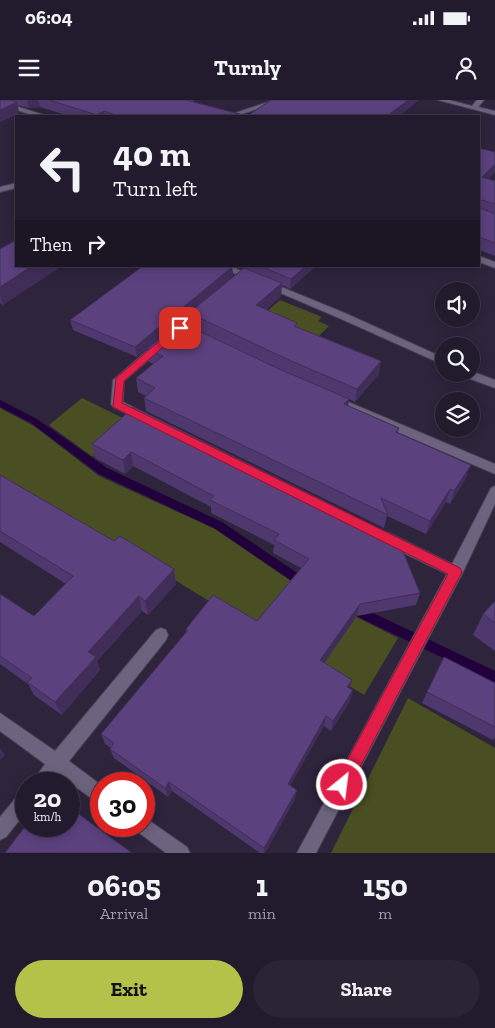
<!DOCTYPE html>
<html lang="en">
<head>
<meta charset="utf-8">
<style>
  :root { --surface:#221b2d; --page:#2a2435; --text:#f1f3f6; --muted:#a2a1aa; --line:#3f3949; --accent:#b4c24a }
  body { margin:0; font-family:"Zilla Slab",serif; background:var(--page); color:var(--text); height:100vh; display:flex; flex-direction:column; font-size:19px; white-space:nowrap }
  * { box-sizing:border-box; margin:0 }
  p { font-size:16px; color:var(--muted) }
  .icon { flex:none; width:28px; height:28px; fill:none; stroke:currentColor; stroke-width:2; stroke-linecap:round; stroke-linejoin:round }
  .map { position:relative; height:753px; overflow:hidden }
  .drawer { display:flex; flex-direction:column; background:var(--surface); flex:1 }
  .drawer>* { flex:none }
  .hud { position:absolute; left:15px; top:15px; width:465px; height:152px; border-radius:0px; box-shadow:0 2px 12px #0003,0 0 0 1px var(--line); background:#221b2d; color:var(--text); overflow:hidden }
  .buttons { position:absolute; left:435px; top:182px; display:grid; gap:10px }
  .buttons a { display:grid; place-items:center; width:45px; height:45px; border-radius:50%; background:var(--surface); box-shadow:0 2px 12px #0003,0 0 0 1px var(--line); font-size:25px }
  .speed { position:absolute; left:15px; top:672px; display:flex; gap:10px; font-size:25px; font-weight:700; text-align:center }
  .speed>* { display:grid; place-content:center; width:65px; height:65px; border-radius:50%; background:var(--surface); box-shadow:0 2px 12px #0003,0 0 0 1px var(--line); line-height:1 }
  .speed small { font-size:12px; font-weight:400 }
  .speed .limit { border:8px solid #d22; background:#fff; color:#111 }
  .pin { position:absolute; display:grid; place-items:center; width:42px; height:42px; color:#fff; margin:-21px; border-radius:10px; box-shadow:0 2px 8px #0006 }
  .me { position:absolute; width:55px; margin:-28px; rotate:29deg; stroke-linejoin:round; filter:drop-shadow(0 0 4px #0008) }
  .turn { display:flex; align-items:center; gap:18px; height:105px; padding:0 15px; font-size:22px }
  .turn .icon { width:65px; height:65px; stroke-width:2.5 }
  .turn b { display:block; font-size:35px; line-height:42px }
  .then { display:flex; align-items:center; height:48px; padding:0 15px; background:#0003; gap:10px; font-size:19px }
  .eta { display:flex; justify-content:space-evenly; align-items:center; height:85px; text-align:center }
  .eta b { font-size:30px; font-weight:800; line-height:35px }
  .button { display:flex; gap:10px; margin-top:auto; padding:10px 15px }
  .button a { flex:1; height:58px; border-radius:30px; background:var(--accent); color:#111; font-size:20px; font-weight:800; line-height:58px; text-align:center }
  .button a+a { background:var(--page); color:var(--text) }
  .status { display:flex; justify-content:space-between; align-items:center; height:35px; padding:0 25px; background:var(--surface); direction:ltr }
  .status svg { height:14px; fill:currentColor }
  header { display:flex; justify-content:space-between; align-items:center; height:65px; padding:0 15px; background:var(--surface); font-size:22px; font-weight:800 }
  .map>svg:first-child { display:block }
  .green { fill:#494f22 }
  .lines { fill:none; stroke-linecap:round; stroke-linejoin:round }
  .stream { fill:#20013b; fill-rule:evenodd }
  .minor-casing { stroke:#473f53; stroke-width:2 }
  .minor { fill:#6d637e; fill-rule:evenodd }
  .wall { fill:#4f386d }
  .shaded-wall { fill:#402e59 }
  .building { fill:#5c417f; stroke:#402e59 }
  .route { fill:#e11d48; stroke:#92132f }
</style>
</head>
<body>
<div class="status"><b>06:04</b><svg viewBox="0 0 49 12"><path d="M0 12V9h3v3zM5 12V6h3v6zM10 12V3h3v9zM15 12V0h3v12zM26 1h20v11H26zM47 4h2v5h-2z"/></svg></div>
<header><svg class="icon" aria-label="menu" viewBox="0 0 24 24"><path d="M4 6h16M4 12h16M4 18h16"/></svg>Turnly<svg class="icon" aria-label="person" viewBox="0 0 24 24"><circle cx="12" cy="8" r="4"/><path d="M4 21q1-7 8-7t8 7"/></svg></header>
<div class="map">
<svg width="495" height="753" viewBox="0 0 495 753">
  <rect width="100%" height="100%" fill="#2e243c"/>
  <path class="green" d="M280 200 322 217 318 221 329 226 313 242 259 218Z
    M82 298 131 322 93 357 49 325Z
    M0 308 34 326 99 376 215 429 307 492 398 538 364 595 117 445 0 386Z
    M408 598 495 648V753H331Z"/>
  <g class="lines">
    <path class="stream" d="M0 300 37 319 107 368 222 422 309 481 311 484 309 487 305 489 301 487 214 428 99 374 31 323 0 307Z
      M354 504 495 571V583L350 513 348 509 350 505Z"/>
    <g class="minor-casing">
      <path id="minor" d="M274 0H284L236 16H226Z
        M438 0H449L472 6 477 0H484L478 7 495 11V15Z
        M6 3 44 15 46 16H35L4 6V4Z
        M16 83V88L0 92V87Z
        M479 156 495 162V168L479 162Z
        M217 166H230L347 214 444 258V265L339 218Z
        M161 241 166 244 165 246 124 281 123 302 148 315 150 318 148 321 144 322 113 307 111 304 113 280 157 242Z
        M471 271 495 280V288L465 277 464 274H471Z
        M334 296 495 364V374L330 303 328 300Z
        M495 386V404L463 472 316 753H297L447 474 379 441 377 437 379 433 384 432 389 433 452 464 491 388Z
        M161 528 166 530 168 535 166 540 69 661 101 685V704L95 701 58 674 50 684H31L45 664 0 631V613L55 651 156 530Z
        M26 690V712L6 737 0 740V717L20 693Z
        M144 717 187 747 190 753H166L138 732 135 726H144Z"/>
    </g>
    <use href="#minor" class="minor"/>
  </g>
  <path class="wall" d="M0 0H195L192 2 247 16 271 0H419L399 16H69L40 7 29 8 17 5 19 13 0 22Z
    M479 48 495 72 488 79 495 81V156L479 150Z
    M0 149 3 205 0 203Z
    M236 166H316L290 189 282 185 281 196 266 210 379 274 355 302 349 299 348 306 399 328 398 333 466 378 450 404 446 402 426 434 387 416 384 428 146 311 144 298 146 296 138 292 136 278 153 264 149 262 147 249 190 227 189 213 243 169Z
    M232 167 233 176 137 257 73 230 70 220Z
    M134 307 420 493 416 505 357 516 324 563 350 588V601L331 631 324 626 290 686 295 699 265 753H260L172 691 168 697 114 658 110 649 111 648 105 644 101 634 186 532V529L257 521 301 468 273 453 274 445 211 413V407L133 366 125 374 95 358 92 344Z
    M0 375 176 484 148 515 142 511 97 561 100 570 62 615 34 595 28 584 0 564V494L34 516 66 484 0 442Z
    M495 501V551L473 535 483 514Z
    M495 583V637L493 640 422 603 427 592Z"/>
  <path class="shaded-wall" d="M27 0H38L40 7 29 8Z
    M408 0H419L399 16H387Z
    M17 2 19 13 0 22V10Z
    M104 11V16H97V15Z
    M495 64V72L480 89 482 77Z
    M32 166H62L3 205 0 195V187Z
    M306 166H316L290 189 291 179Z
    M232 167 233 176 137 257 135 247Z
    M282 183 281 196 256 219V205Z
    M381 261 379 274 355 302 357 289Z
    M349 299 347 312 344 304Z
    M131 352 133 366 125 374 123 360Z
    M471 365 466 378 450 404 454 391Z
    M450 389 446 402 426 434 430 421Z
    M174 469 176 484 148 515 145 501Z
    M139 496 142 511 97 561 100 570 62 615 55 602 88 552Z
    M360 504 357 516 318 572 320 560Z
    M352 580 349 591 347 587Z
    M353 590 350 601 331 631 333 621Z
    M326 616 324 626 286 693 288 684Z
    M0 648 5 655 0 660Z
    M169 682 172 691 168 697 165 688Z
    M297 690 295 699 265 753H264V748Z"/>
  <path class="building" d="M0 0H10L17 2 0 10Z
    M49 0H186L247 16 271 0H408L387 16H119L104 11 97 15Z
    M479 48 495 52V64L482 77 495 81V104L483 100 480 101V108L495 114V143L479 137Z
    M16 140V166H32L0 187V149Z
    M143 166 232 167 135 247 70 220Z
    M260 166H306L291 179Z
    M244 168 282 183 256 205 297 223 294 226 381 261 357 289 289 260 189 213Z
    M180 222 279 269 349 299 344 304 399 328 396 332 471 365 454 391 450 389 430 421 381 398 388 415 144 298 155 288 136 278 163 256 147 249Z
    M134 307 397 437 420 493 360 504 320 560 352 580 347 587 353 590 333 621 326 616 288 684 297 690 264 748 169 682 165 688 110 649 114 643 101 634 188 530 186 529 213 495 257 521 309 459 274 440 279 434 210 400 214 396 131 352 123 360 92 344Z
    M0 375 114 441 120 436 174 469 145 501 139 496 88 552 96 557 55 602 27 582 32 578 0 556V494L34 516 73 476 0 431Z
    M495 501V523L483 514Z
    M444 557 495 583V627L427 592Z
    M69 707 132 753H5L26 725V726H69Z"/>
  <path class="route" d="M177 226 185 228 124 281 122 303 460 468 462 472 348 690 342 693 337 690 335 685 337 679 448 474 113 307 116 278Z"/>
</svg>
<div class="buttons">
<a><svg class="icon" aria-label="sound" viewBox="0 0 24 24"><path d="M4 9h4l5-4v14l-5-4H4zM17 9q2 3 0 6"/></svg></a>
<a><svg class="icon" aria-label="search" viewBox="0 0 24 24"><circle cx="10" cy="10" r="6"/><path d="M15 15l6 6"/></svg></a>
<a><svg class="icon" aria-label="layers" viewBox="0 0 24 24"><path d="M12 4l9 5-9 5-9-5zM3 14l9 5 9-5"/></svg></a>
</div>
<div class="speed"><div>20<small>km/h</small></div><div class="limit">30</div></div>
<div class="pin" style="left:180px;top:228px;background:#d93025"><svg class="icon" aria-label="arrive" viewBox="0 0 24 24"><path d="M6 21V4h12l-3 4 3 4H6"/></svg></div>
<svg class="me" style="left:342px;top:685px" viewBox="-20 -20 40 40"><circle r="17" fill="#e11d48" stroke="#fff" stroke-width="3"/><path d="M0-11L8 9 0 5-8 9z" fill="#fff"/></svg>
<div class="hud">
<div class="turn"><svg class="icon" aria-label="left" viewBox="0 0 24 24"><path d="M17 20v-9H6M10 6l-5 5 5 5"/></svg><div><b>40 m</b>Turn left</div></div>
<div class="then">Then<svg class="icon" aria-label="right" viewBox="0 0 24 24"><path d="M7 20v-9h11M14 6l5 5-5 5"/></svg></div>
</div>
</div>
<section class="drawer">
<div class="eta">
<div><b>06:05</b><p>Arrival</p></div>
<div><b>1</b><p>min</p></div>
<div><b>150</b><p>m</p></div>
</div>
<div class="button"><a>Exit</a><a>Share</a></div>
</section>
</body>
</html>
